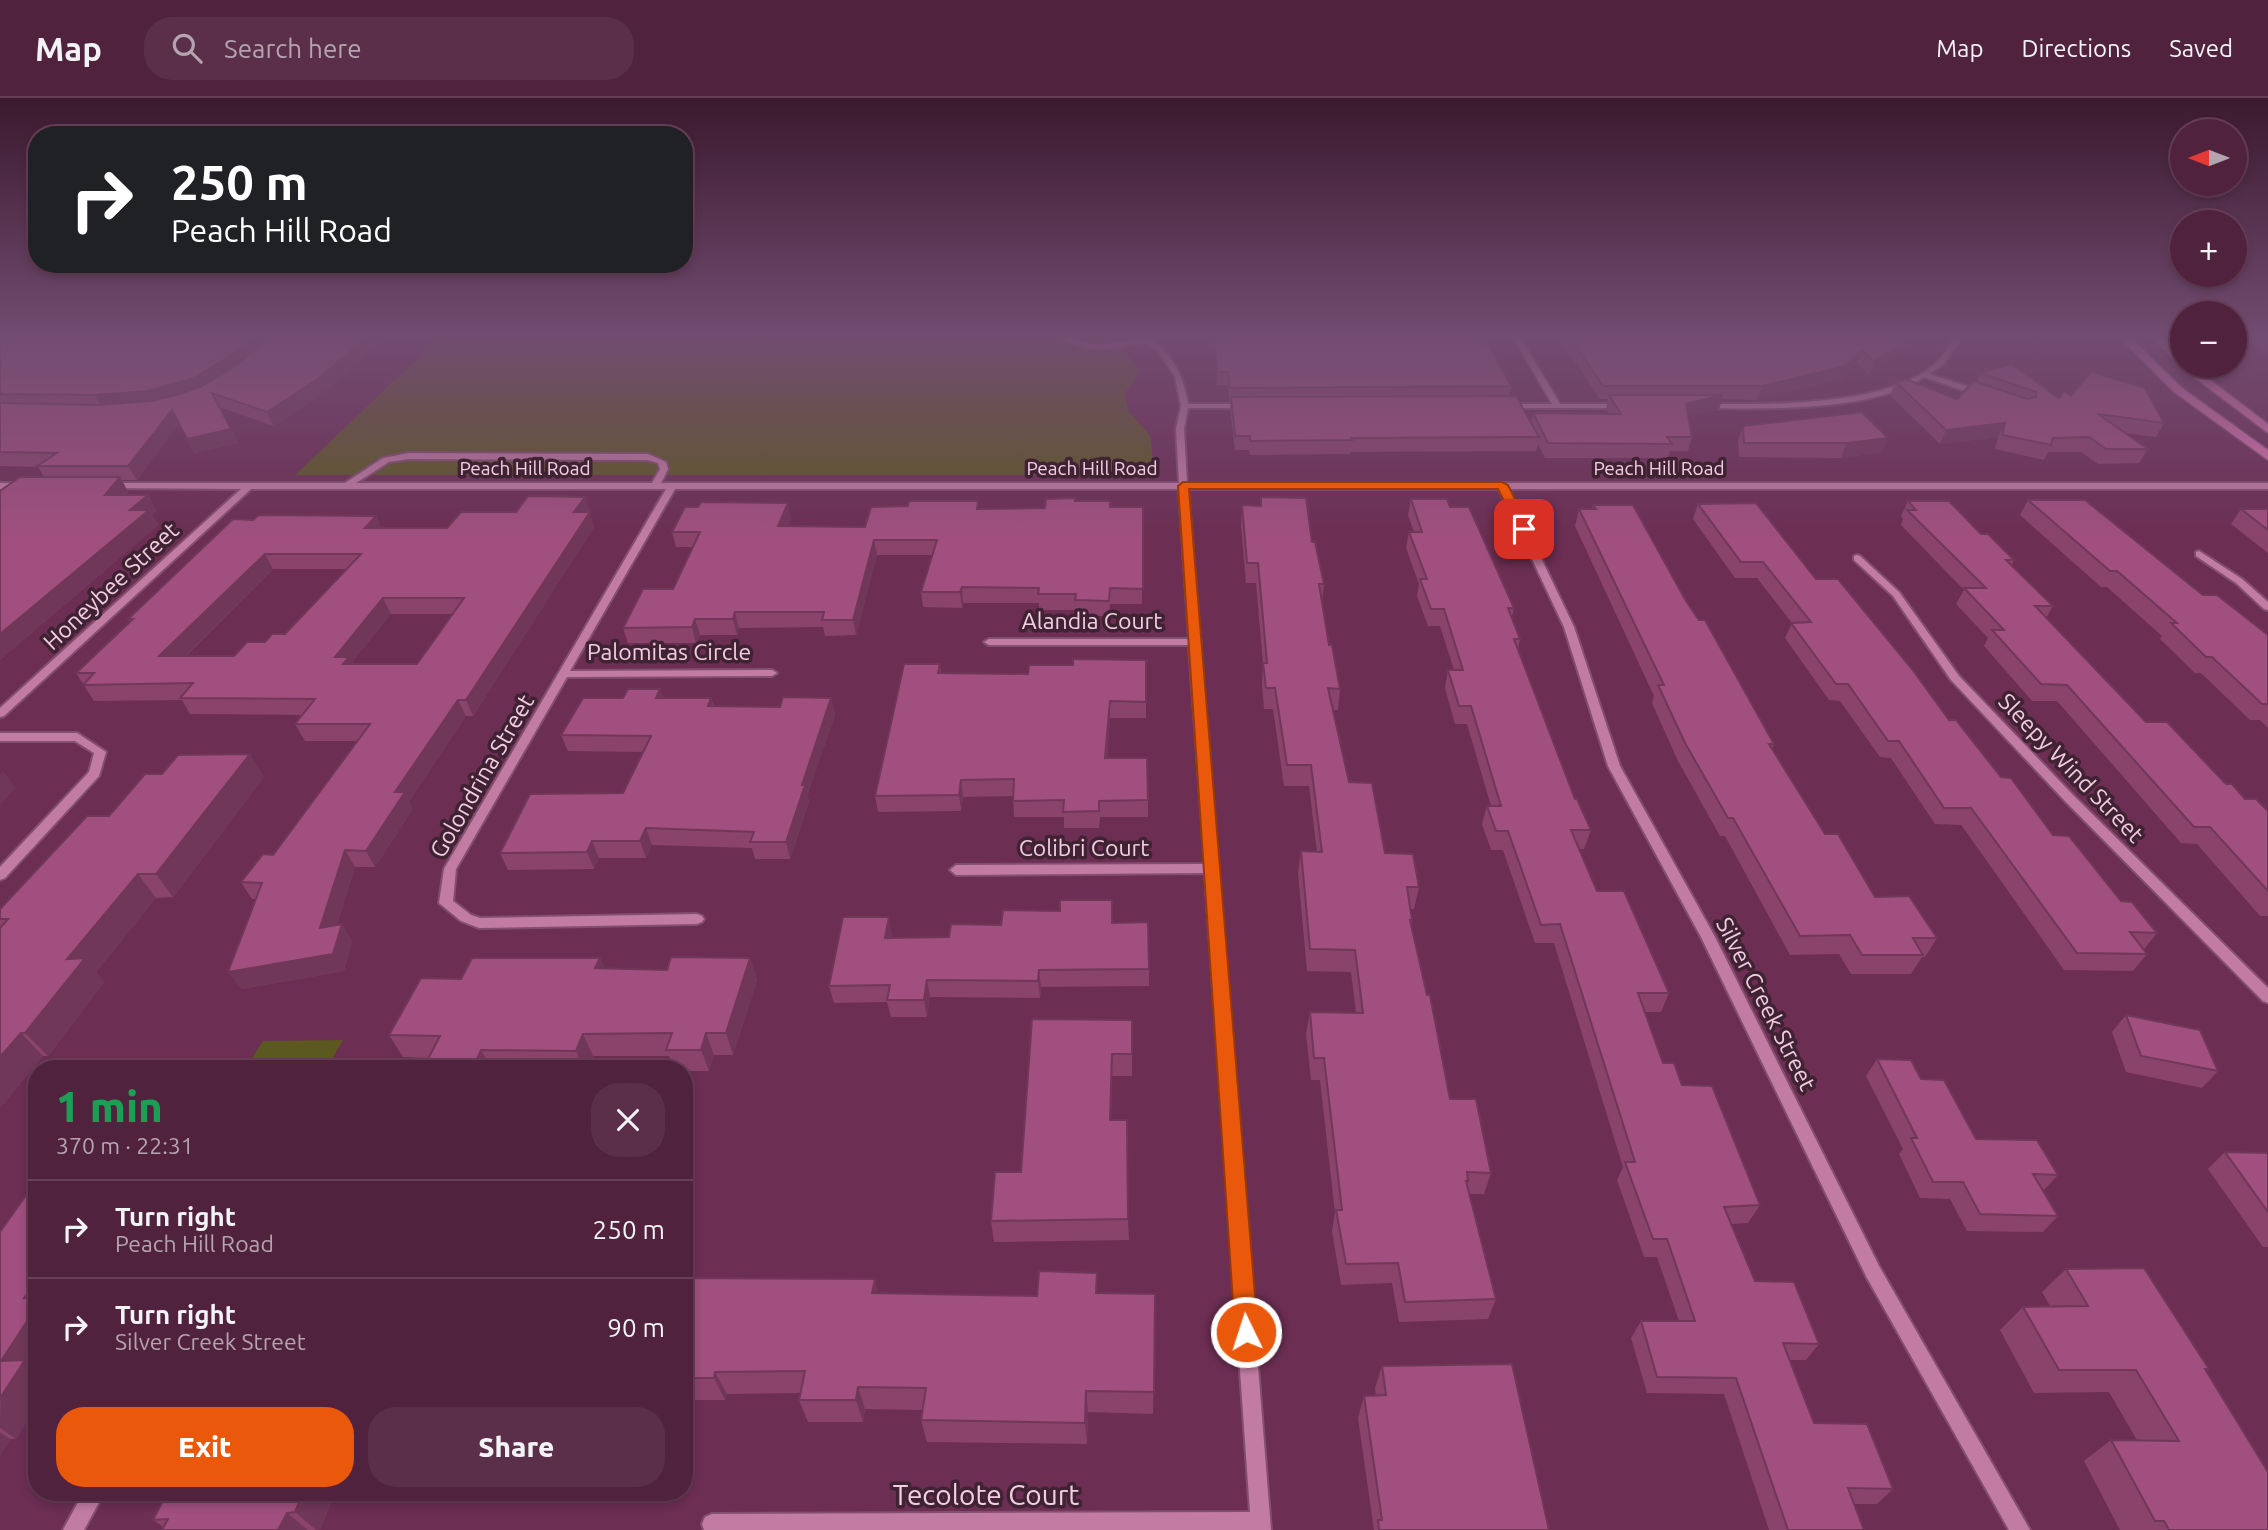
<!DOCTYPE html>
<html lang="en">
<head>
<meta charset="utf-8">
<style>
  :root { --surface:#51223e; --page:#5b2f49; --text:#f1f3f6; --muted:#b4a4b0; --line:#673f58; --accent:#ea580c }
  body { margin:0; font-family:Ubuntu,sans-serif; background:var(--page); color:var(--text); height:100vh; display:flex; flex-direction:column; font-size:26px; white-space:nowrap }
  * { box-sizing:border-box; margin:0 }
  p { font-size:23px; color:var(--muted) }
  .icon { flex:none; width:38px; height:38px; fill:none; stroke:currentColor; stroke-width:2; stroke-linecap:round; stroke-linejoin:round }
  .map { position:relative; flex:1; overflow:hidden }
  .panel { position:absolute; left:28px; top:962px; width:665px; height:441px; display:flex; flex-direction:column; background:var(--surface); border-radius:28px; box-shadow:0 4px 10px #0003,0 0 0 2px var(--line) }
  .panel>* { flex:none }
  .top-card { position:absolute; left:28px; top:28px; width:665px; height:147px; border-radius:28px; box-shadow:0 4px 10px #0003,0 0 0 2px var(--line); background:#202124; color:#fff; overflow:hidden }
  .needle { width:46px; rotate:270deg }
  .tools { position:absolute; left:2170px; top:21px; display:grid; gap:14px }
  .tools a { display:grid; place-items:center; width:77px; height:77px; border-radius:50%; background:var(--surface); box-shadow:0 4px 10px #0003,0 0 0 2px var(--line); font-size:35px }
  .pin { position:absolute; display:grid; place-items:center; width:60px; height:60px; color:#fff; margin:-30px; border-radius:14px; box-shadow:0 4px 10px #0006 }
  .me { position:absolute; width:77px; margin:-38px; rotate:356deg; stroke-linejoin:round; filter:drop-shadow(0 0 5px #0008) }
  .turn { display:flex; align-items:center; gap:24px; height:147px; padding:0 28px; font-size:32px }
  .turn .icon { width:91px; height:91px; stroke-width:2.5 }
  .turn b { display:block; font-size:49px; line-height:60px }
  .round { display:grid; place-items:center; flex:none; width:74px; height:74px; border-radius:28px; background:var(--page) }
  .head { display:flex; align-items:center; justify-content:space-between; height:119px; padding:0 28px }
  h1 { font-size:42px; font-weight:800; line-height:52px; color:#1e9e55 }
  .action { display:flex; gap:14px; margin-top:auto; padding:14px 28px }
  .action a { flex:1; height:80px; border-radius:28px; background:var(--accent); color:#fff; font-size:28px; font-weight:800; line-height:80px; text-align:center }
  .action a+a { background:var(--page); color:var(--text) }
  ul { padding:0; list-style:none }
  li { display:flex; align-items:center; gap:21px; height:98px; padding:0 28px; border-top:2px solid var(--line) }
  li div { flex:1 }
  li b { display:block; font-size:26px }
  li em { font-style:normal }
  header { display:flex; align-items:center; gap:42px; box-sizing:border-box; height:98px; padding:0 35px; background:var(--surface); border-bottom:2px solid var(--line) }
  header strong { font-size:33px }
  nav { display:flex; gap:38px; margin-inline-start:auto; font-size:24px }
  .search { width:490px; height:63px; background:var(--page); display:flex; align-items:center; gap:18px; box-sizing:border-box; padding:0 24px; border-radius:28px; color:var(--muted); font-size:26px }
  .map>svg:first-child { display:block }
  .green { fill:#5b5820 }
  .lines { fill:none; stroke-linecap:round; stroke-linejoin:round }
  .minor-casing { stroke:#834f6e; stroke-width:4 }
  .major-casing { stroke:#834f6e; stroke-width:3 }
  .minor { fill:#c27ca3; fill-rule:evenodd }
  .major { fill:#dd76b2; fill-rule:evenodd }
  .wall { fill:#8a446c; fill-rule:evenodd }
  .shaded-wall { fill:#703758 }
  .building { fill:#a04f7e; stroke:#703758; stroke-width:2; fill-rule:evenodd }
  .route { fill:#ea580c; stroke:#983908; stroke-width:2 }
  .labels { text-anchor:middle; stroke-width:7; stroke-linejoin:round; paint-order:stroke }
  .far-street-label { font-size:19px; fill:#f3cde1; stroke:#3f2333 }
  .street-label { font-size:23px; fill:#f3cde1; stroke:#3f2333 }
  .near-street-label { font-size:28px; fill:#f3cde1; stroke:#3f2333 }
</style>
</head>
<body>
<header>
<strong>Map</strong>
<div class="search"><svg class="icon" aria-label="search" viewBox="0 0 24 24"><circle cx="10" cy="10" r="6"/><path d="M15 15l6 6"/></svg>Search here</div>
<nav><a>Map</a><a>Directions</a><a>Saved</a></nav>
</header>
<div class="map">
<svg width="2268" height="1432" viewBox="0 0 2268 1432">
  <rect width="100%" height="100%" fill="#6c2e53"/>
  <path class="green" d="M440 239H1099L1124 253 1141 273 1124 297 1128 313 1150 337 1153 362 1137 377H295Z
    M343 942 326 971H245L263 943Z"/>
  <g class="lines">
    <g class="minor-casing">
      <path id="minor" d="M1059 239C1069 239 1076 243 1086 245 1104 248 1123 244 1141 240V239H1155L1152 242C1175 259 1183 279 1188 306H1250V310H1188L1184 331 1187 385H2268V391H1508L1574 529 1620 668 1715 839 1879 1168 2030 1432H2009L1867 1180 1701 839 1608 668 1564 529 1499 391H1188L1271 1432H704L702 1426 705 1419 712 1416 1250 1414 1205 775 956 777 950 772 956 767 1205 766 1189 547H989L984 544 989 541H1189L1179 391H675L570 573 772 572 777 575 772 578 567 579 456 771 453 803 471 817 480 820 697 816 702 818 704 821 702 824 697 826 479 830 461 823 439 805 444 771 666 391H251L4 618 0 619V610L241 391 106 390 105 388 109 385H345L383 360 409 355 648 356 666 364 668 371 661 385H1179L1176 331 1181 308 1175 279 1158 253 1146 244C1117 251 1084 256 1059 239ZM409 361 647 362 658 365 660 371 652 385H356L389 364Z
        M1513 239H1520L1560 306H1622L1626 308 1622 310H1504V306H1552Z
        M1955 239H1962L1944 266 1929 276 1985 294V298H1979L1924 279C1873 314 1764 311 1703 310L1699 308 1703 306C1765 306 1895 310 1940 261 1946 254 1950 246 1955 239Z
        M0 385H24L28 388 24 391H0Z
        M2199 453 2242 481 2268 504V512L2264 511 2236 485 2196 458V454Z
        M1857 457 1860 458 1899 494 1959 578 2073 697 2268 890V905L2263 903 2065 703 1951 582 1893 498 1854 462V458Z
        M0 635H77L106 654 99 678 5 780 0 782V769L89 674 94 655 75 643H0Z
        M83 1395H104L84 1432H63Z"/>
    </g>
    <g class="major-casing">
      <path id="major" d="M2119 239H2130L2182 290 2268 352V362L2174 294Z
        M2152 239H2163L2182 258V268H2192L2268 326V335L2182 270Z"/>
    </g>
    <use href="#minor" class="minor"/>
    <use href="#major" class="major"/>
  </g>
  <path class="wall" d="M0 239 325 294 273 328 220 309 238 345 194 355 179 326 137 382H122L128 394 126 397H148L156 412 152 416 158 427 0 562V393L44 379 38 369 0 368Z
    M1558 239H1908L1902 255 1869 277 1857 265 1841 281 1757 302 1722 301 1719 311 1688 318 1692 339 1688 353H1670L1668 360H1545L1538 346 1536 353 1350 354V356L1250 357 1249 352H1235L1230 312 1231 303H1229L1228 287H1217L1215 254V242L1511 288 1509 298 1531 323 1533 315 1609 316 1606 311 1608 301H1600Z
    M2248 239H2268V255L2246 242Z
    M1981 275 2059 300 2071 298 2164 325 2156 339 2125 335 2148 351 2139 365 2098 366 2081 354H2048L2044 362 1995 351 1998 339 1940 346 1890 297 1896 284 1957 301 1977 284Z
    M1862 314 1882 354 1841 360 1739 359 1738 342 1743 328Z
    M585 399 594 429 473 618H466L409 703 413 711 375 769H355L337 827 342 826 352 843 344 873 241 891 256 801H252L241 784 273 757 358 643H305L295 626 303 617 190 616 182 602 94 603 76 575 130 524 128 521 253 422 376 418 381 430H447ZM273 471H346L285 536 234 558H186ZM391 516H453L417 566H353L352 564Z
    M1261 399 1312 444 1324 486 1322 503 1329 547 1340 591 1338 612H1333L1349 684 1385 755 1419 789 1414 811H1410L1412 822 1411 827 1450 1001 1491 1075 1484 1096H1469L1496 1201 1488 1221 1399 1224 1392 1185 1341 1187 1332 1133 1335 1115 1320 982H1311L1306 936 1310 914 1356 915 1351 874 1307 873 1298 775 1301 753 1317 754 1309 688H1284L1273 611H1264L1262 586 1263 565 1256 485H1246L1241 427 1242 407 1260 408Z
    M1411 401 1450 409 1514 510 1512 518 1520 541 1518 551 1575 701 1591 732 1584 751H1579L1597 793 1669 895 1661 914H1645L1663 965 1682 987 1760 1107 1748 1125 1731 1126 1755 1183 1819 1246 1806 1262H1790L1814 1325 1893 1391 1877 1406H1854L1864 1432H1769L1724 1296 1647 1295 1631 1240 1641 1223H1679L1657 1159H1644L1617 1082 1623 1069 1554 845H1535L1503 752H1491L1482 726 1487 708H1491L1467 626H1455L1445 590 1448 572H1454L1440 528H1428L1417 498 1419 486 1406 450 1409 434H1414L1408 417Z
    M2028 402 2203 497 2268 537V630L2260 622H2250L2201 575H2195L2160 541 2162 538 2107 489H2101L2020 417Z
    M1075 403 1110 409H1143L1142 506H1110L1109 518H1076V512H1039V505H963L962 510 923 509 921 494 933 457H877L856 537 825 538 823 529 739 530 737 537H700L696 545H628L623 530 673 491 693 449H676L672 434 791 420 788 428 865 429 979 411 1045 410Z
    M1908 403 1981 436 2014 462 2012 467 2053 508 2046 520 2146 624 2245 701 2268 713V818H2260L2197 746 2181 745 2057 603H2032L1984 548 1988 540 1956 506 1964 492 1901 427 1903 421 1901 418Z
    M1698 406 1816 481 1949 622 2053 737 2121 803 2157 835 2144 851 2147 856 2133 873 2064 872 1967 735 1961 727 1935 726 1891 660 1880 659 1840 603 1829 602 1785 540 1792 525 1757 480H1735L1693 421Z
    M1593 407 1686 503 1774 646 1772 650 1825 736 1875 799 1937 840 1925 859H1922L1911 876H1851L1839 856 1790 857 1725 738H1720L1678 663 1652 605 1654 598 1575 428 1579 411H1592Z
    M2241 411H2268V455L2231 426Z
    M1146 562V620H1110L1107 660 1148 702V719H1100L1099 730H1064V719H1014L1013 698 963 699 961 713 878 714 875 698 940 566 941 575 1028 576 1073 567Z
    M660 591 663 600H711L714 608 780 609 831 600 835 617 807 698 809 703 790 761H755L752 750 652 747 646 760H599L594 771 508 772 500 755 623 695 643 654 568 653 561 637 623 600Z
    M162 676 264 679 173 799 156 800 96 874 104 884 48 958H43L0 1010V811L109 718Z
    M1112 825 1149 871V888L1041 889 1040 900 930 899 927 919H891L887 904 834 905 829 888 892 836 891 840 949 839 1001 827Z
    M600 860 604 870 667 872 750 860 757 882 733 957H714L709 973H684V971H674L669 958H593L588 971H434L428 961 429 960 403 959 389 937 461 881Z
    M2126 917 2218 973 2202 990 2126 974 2112 934Z
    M1132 922V978H1112L1111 1022 1128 1121 1129 1142 994 1144 991 1123 1021 1074Z
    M1877 961 1976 1041 2058 1077 2043 1093 2058 1118 2043 1134 1967 1133 1950 1101 1920 1100 1899 1056 1903 1051 1866 978Z
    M2225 1054 2268 1055V1149H2263L2208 1071Z
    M37 1082V1307L16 1341H10L0 1358V1134Z
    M2066 1171 2209 1271 2206 1273 2268 1432H2120L2084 1363 2111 1342H2137L2109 1294 2034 1295 2000 1232 2023 1209 2050 1208 2042 1194Z
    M684 1180 879 1195 1037 1198 1098 1195 1155 1196 1153 1316 1088 1314 1087 1346 927 1344 921 1322 923 1312 865 1311 863 1324H808L799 1302 800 1295 727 1296 725 1302H684Z
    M1382 1268 1549 1432H1374L1358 1320 1364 1298H1376L1375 1290Z
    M167 1395H335L320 1432H162L163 1429 153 1422Z"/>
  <path class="shaded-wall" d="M253 239H275L201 294 103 311 95 297Z
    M367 239H387L325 294 273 328 267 314Z
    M1908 242 1902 255 1869 277 1874 264Z
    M1862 252 1857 265 1841 281 1757 302 1762 288Z
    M1723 297 1719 311 1682 320 1686 306Z
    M172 312 180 325 137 382 128 368Z
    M2005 325 1998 339 1940 346 1946 332Z
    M231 331 238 345 194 355 187 341Z
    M1888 340 1882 354 1841 360 1847 345Z
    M120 379 128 394 114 412 105 397Z
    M148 397 156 412 152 416 158 427 0 562V536L130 412Z
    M585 399 590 414H574Z
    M788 405 791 420 781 443 778 428Z
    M590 414 594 429 473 618 466 602Z
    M376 418 382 433 365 430Z
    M874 442 877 457 856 537 853 522Z
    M265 456 273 471 169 574 159 558Z
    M962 489 963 505 962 510 960 494Z
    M383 500 391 516 352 564 357 575 335 559Z
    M735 514 739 530 737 537 733 521Z
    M695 521 700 537 696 545 692 529Z
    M660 591 665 607 656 600Z
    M711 600 716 617 708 608Z
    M831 600 835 617 807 698 809 703 790 761 786 744 802 687Z
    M458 602 466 618 409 703 413 711 375 769 366 753 395 694Z
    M1110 603V620L1105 677V660Z
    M250 656 264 679 173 799 156 776Z
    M3 673 16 690 0 707V676Z
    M961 682 963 699 961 713 959 697Z
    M646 730 652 747 646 760 640 743Z
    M592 743 599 760 594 771 587 754Z
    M345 752 355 769 331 847 320 830Z
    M138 776 156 800 96 874 104 884 48 958 25 935 67 861Z
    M889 819 892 836 888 857 885 840Z
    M342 826 352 843 344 873 241 891 228 874Z
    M600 860 609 882 595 870Z
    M750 860 757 882 733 957 726 935Z
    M1039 872 1041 889 1040 900 1038 883Z
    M927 882 930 899 927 919 924 902Z
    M21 935 43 958 0 1010V959Z
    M706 935 714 957 709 973 701 952Z
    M583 936 593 958 588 971H584L576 953Z
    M481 952 492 971H483L477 961Z
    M1112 956V978L1110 1044V1022Z
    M37 1181V1307L16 1341 0 1330 1 1263 24 1200Z
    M875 1181 881 1204 872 1195Z
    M715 1274 727 1296 725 1302 714 1280Z
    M858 1289 865 1311 863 1324 856 1302Z
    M1086 1293 1088 1314 1087 1346 1085 1325Z
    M0 1334 10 1341 0 1358Z
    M303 1395H335L320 1432H316L295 1414Z
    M287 1415 308 1432H278Z"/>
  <path class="building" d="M0 239H253L234 255 194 280 148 293 95 297 0 296Z
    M271 239H367L319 280 267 314 212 295 231 331 187 341 172 312 128 368H37L57 355 0 354V305L97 307 151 303 176 297 200 289 234 269Z
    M1221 239H1485L1511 288 1230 290 1228 274H1217L1215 242Z
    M1570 239H1908V242L1874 264 1862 252 1846 268 1762 288H1603Z
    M2011 266 2059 300 2064 293 2071 298 2091 274 2145 290 2164 325 2098 316 2148 351H2106L2089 339 2053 340 2051 347 2002 337 2005 325 1946 332 1896 284 1906 281 1957 301 1974 283 2027 301 2036 299V294L1981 275Z
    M1609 297H1723L1686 306 1692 339H1667L1672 346 1548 345 1533 315 1621 316Z
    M1516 298 1539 339 1351 340 1352 342 1250 343V338H1235L1231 299Z
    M1862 314 1888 340 1847 345H1744L1743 328Z
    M20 379H120L105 397H148L130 412H149L0 536V393Z
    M528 398 585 399 574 414H590L466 602H458L395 694H405L366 753 345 752 320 830 342 826 333 856 228 874 262 785 241 784 263 756 273 757 370 626H295L315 601 180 600 193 585 83 587 94 575H76L133 521H128L233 421 253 422 259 417 376 418 365 430H447L461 414H516ZM265 456H361L285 536H272L265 544H247L234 558H159ZM383 500H464L417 566H343L349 559H335Z
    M1261 399 1306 400 1312 444H1315L1324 486H1319L1329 547H1332L1340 591 1328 590 1349 684 1372 685 1385 755 1413 756 1419 789H1407L1412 822H1410L1427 897H1430L1450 1001H1476L1491 1075 1467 1074 1468 1083H1466L1496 1201 1405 1204 1398 1165 1346 1166 1336 1112H1342L1324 960H1314L1310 914 1363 915 1355 852 1310 851 1301 753 1322 754 1311 667H1287L1275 590H1266L1263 565H1267L1258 465H1247L1242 407 1261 408Z
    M1075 400V403H1110V409H1143V491L1110 490 1109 503 1075 502 1076 496H1038L1039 490 962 489 960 494H921L937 442H874L853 522H822L824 514H735L733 521H695L692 529 623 530 643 491H673L700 434H672L685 409H698L701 404 788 405 778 428 865 429 871 409 908 408 909 403H978L977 411 1045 410 1046 401Z
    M1411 401H1447L1450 409H1469L1514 510H1508L1520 541H1514L1575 701H1577L1591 732H1571L1597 793H1624L1669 895H1638L1663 965H1674L1682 987 1712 988 1760 1107 1724 1109 1755 1183 1794 1184 1819 1246 1783 1245 1814 1325 1867 1326 1893 1391 1848 1390 1864 1432H1788L1736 1280 1657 1279 1641 1223H1695L1667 1141H1653L1625 1064H1635L1560 826 1541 827 1508 733H1496L1487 708H1501L1471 608H1459L1448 572H1463L1444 511H1431L1420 481H1427L1409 434H1422Z
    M2028 402H2085L2203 497H2217L2268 537V606H2262L2212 559H2206L2171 525H2177L2117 473H2110Z
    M1908 403H1949L1981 436H1988L2014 462H2006L2053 508H2035L2146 624H2167L2226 686H2232L2245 701H2256L2268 713V793L2210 729H2194L2067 587 2041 586 1992 532H2004L1964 490H1986L1907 412H1916Z
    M1756 405 1816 481H1838L1912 571 1949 622H1956L2001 679 2011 680 2053 737 2069 738 2121 803 2132 804 2157 835 2130 834 2147 856 2077 855 1977 718 1971 710H1944L1899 643H1888L1848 586H1836L1791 525 1811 524 1763 464H1741L1698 406Z
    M1593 407H1633L1686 503 1699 522H1705L1774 646H1769L1825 736H1838L1875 799 1909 798 1937 840H1913L1923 857H1862L1850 837 1800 838 1733 720H1728L1685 645 1658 587H1664L1579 411H1596Z
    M2241 411H2268V432Z
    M1073 561 1146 562V604L1110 603 1105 660H1147L1148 702 1099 703V713L1063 714 1064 702 1013 703 1014 681 961 682 959 697 875 698 904 566H940L938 575 1028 576 1029 567H1073Z
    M628 591H660L656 600H711L708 608 780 609 783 599 831 600 802 687H805L786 744H750L754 734 646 730 640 743H592L587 754 500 755 530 696 623 695 651 638 561 637 583 600H623Z
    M250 656 156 776H138L67 861 85 860 25 935H21L0 959V830L8 821H0V811L87 718H109L145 676H162L178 657Z
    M1060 802H1112V825L1148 824 1149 871 1039 872 1038 883 927 882 924 902H887L890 887 829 888 843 819H889L885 840 949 839 951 826 1001 827 1003 812 1060 813Z
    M671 859 750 860 726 935H706L701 952H666L672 935 583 936 576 953 481 952 477 961H428L440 938 389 937 421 880 461 881 472 860H600L595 870 667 872Z
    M2126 917 2200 932 2218 973 2141 958Z
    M1032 921 1132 922V956H1112L1110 1022H1127L1128 1121 991 1123 995 1074H1021Z
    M1877 961 1911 962 1921 981 1944 982 1976 1041 2037 1042 2058 1077 2033 1076 2058 1118 1980 1116 1963 1084H1933L1911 1040H1917Z
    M2225 1054 2268 1055V1114Z
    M37 1082V1181L24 1200 37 1199V1208L1 1263 25 1262 0 1300V1134Z
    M2144 1170 2209 1271H2205L2268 1374V1432H2169L2164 1423H2155L2111 1342 2179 1343 2136 1272H2059L2023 1209 2088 1208 2066 1171Z
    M1039 1173 1097 1175 1096 1195 1155 1196 1154 1294 1086 1293 1085 1325 921 1322 926 1290 858 1289 856 1302H799L805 1273 715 1274 714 1280H684V1180L875 1181 872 1195 1037 1198Z
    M1512 1266 1549 1432H1379L1378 1422H1382L1364 1298 1386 1297 1382 1268Z
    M167 1395H303L295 1414 287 1415 278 1432H162L168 1421 153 1422Z"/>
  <linearGradient id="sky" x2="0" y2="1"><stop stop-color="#3b192e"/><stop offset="0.54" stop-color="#724c71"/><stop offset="1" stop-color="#724c71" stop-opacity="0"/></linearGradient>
  <rect width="2268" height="440" fill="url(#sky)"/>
  <path class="route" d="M1183 384H1502L1508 387 1530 431 1520 434 1498 391H1189L1258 1234 1255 1242 1246 1245 1238 1242 1235 1234 1178 388Z"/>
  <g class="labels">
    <g class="far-street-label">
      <text x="525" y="377">Peach Hill Road</text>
      <text x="1092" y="377">Peach Hill Road</text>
      <text x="1659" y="377">Peach Hill Road</text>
    </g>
    <g class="street-label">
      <text transform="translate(111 488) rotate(-43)" y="8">Honeybee Street</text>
      <text x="1092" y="531">Alandia Court</text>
      <text x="669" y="562">Palomitas Circle</text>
      <text transform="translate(2071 670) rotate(46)" y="8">Sleepy Wind Street</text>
      <text transform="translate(482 678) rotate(-60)" y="8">Golondrina Street</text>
      <text x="1084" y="758">Colibri Court</text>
      <text transform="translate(1766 906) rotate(63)" y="8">Silver Creek Street</text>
    </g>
    <g class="near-street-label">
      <text x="986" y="1407">Tecolote Court</text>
    </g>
  </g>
</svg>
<div class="tools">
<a><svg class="needle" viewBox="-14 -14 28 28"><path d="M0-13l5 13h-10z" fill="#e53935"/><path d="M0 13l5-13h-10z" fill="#b4a4b0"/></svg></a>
<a>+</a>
<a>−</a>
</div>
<div class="pin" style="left:1524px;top:431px;background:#d93025"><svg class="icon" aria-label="arrive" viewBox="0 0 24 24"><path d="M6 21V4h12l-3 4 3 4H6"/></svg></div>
<svg class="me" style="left:1246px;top:1234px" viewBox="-20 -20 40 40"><circle r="17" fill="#ea580c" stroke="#fff" stroke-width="3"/><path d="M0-11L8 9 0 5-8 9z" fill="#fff"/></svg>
<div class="top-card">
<div class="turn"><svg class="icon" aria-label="right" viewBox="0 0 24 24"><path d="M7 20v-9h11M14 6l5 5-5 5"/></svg><div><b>250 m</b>Peach Hill Road</div></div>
</div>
<section class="panel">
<div class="head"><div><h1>1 min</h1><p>370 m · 22:31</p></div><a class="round"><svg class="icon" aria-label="close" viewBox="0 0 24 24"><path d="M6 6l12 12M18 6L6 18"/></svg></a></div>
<ul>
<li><svg class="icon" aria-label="right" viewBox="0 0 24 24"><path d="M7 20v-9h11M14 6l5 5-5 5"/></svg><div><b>Turn right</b><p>Peach Hill Road</p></div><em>250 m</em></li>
<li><svg class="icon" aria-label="right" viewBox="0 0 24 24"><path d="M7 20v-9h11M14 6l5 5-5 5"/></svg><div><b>Turn right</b><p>Silver Creek Street</p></div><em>90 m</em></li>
</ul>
<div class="action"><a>Exit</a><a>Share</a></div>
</section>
</div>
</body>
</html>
